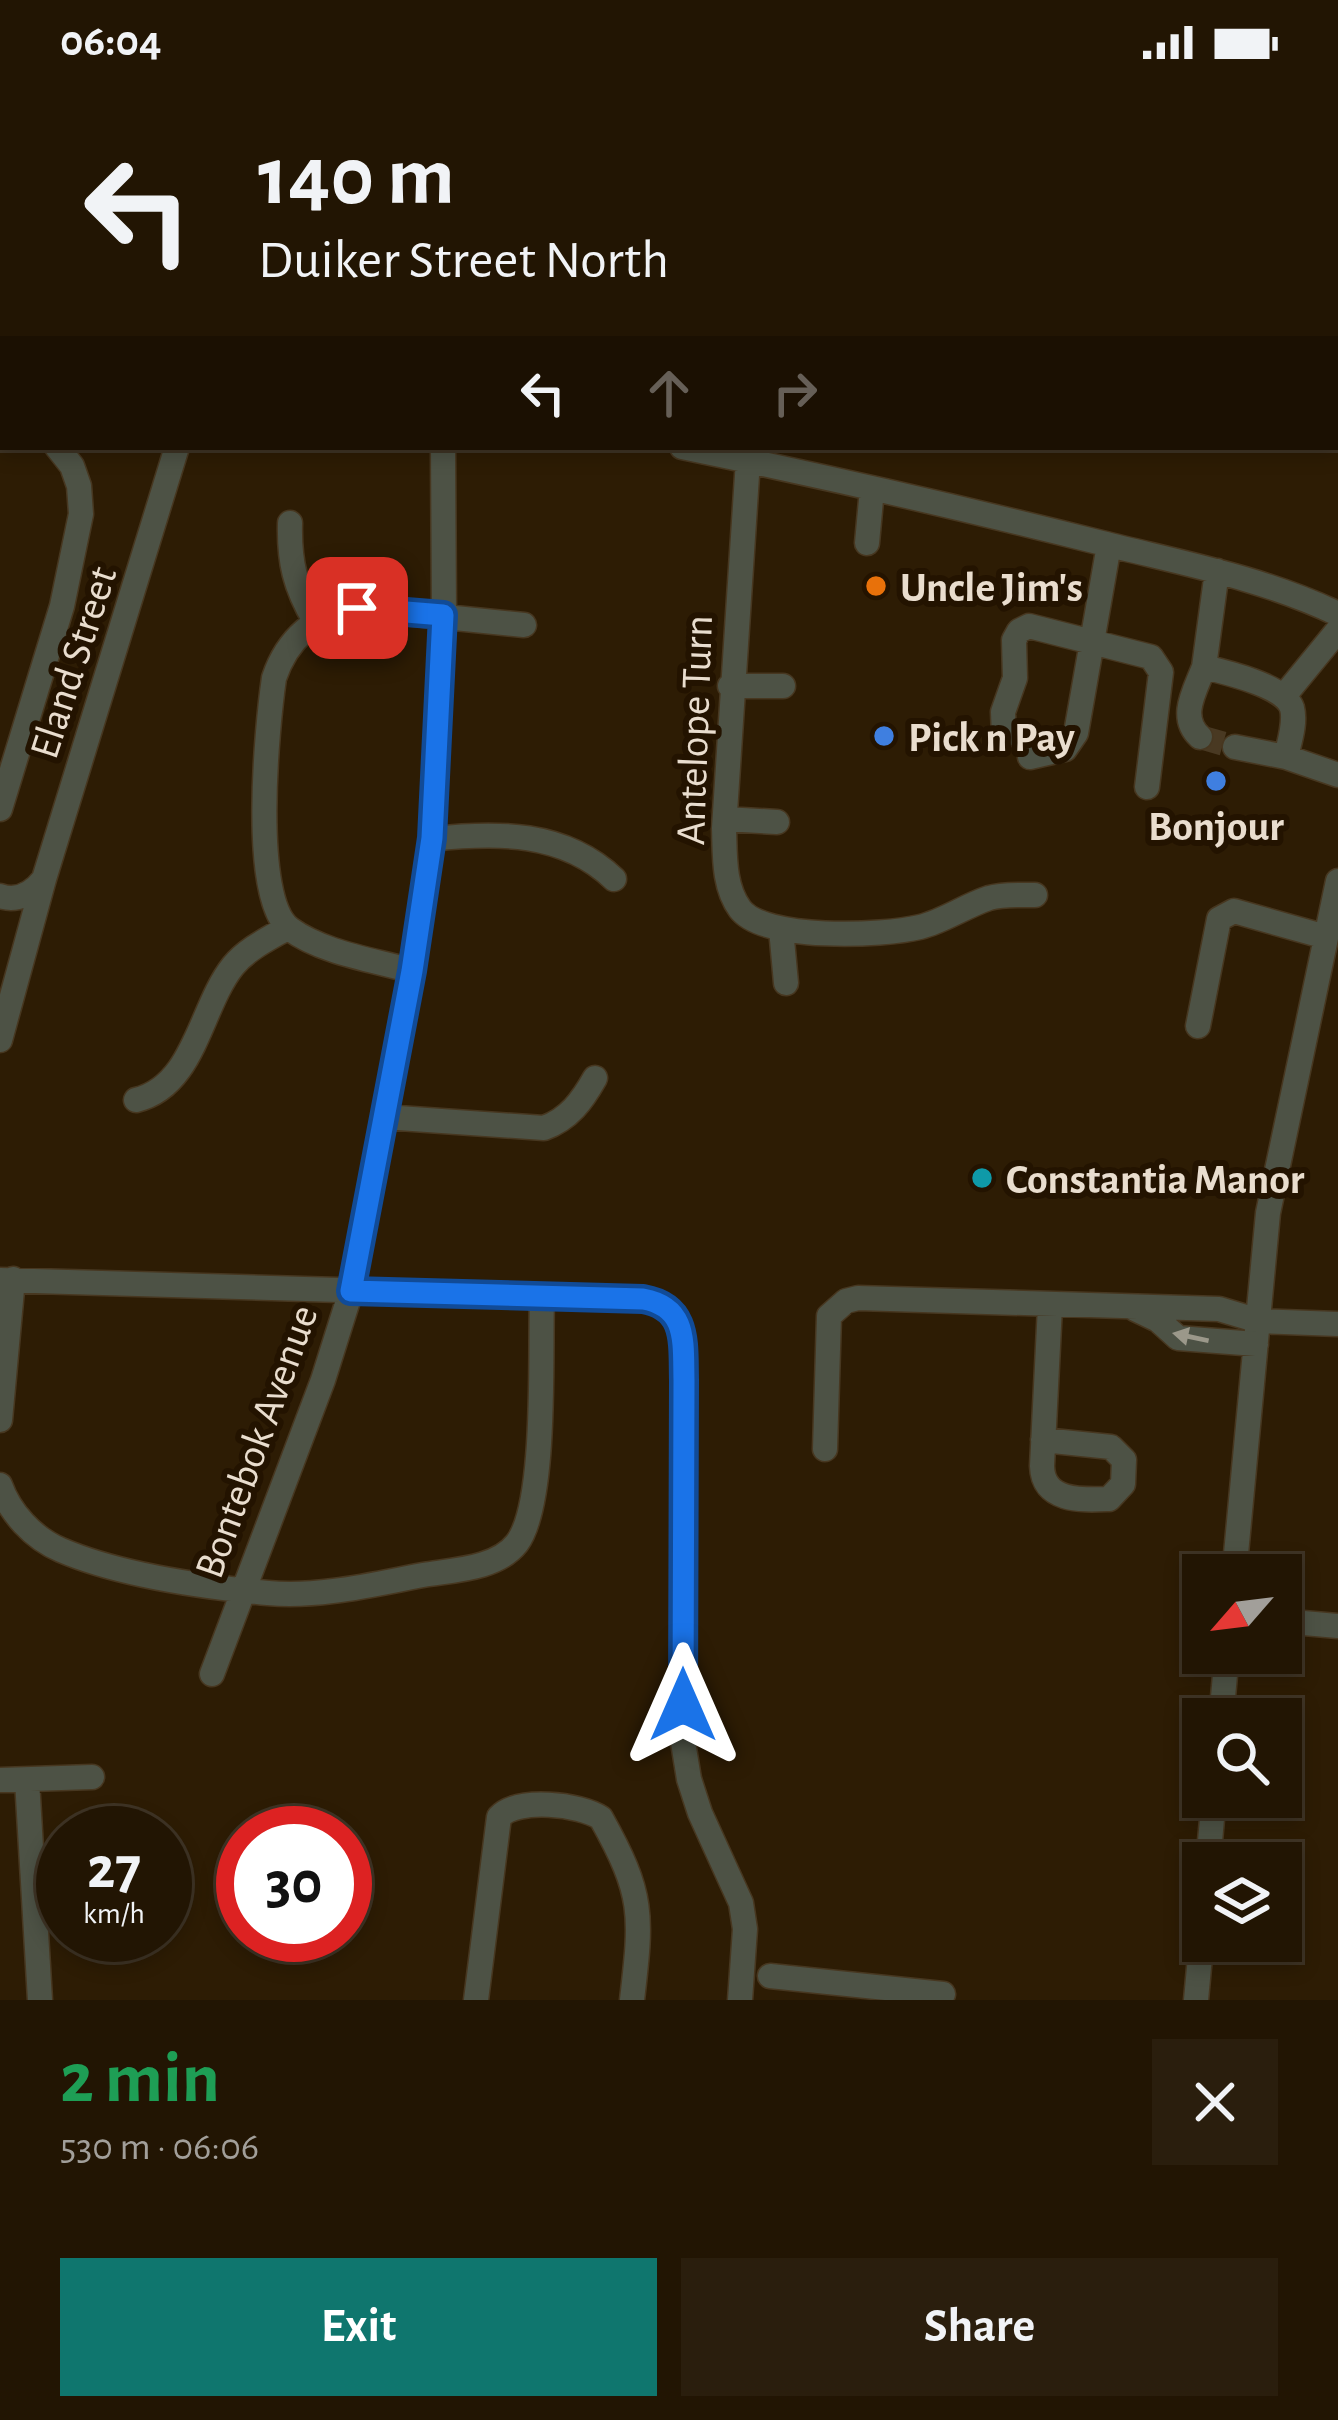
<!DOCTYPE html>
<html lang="en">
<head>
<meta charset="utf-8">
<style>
  :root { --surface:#221503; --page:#2a1e0d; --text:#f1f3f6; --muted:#a29f9a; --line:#3f3425; --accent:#0f766e }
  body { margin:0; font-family:"Alegreya Sans",sans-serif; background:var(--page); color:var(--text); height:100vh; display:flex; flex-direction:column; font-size:45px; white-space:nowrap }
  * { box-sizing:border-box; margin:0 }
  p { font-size:39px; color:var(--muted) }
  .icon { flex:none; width:66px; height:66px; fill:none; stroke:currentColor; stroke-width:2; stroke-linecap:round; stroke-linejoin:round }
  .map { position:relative; height:1916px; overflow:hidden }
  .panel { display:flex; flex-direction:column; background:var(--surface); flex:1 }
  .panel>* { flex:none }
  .guide { position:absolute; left:0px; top:0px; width:1338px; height:366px; box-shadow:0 6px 18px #0003,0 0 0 3px var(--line); background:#221503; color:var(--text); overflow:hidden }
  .needle { width:78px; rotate:242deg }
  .tools { position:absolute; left:1182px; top:1470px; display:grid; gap:24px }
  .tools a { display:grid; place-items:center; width:120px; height:120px; border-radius:0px; background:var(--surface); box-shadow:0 6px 18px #0003,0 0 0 3px var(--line); font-size:60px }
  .speed { position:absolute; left:36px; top:1722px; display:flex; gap:24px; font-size:60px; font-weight:700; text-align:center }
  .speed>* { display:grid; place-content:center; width:156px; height:156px; border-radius:50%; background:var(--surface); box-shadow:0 6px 18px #0003,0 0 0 3px var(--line); line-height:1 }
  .speed small { font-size:30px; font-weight:400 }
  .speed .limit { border:18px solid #d22; background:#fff; color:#111 }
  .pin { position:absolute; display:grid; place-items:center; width:102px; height:102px; color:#fff; margin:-51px; border-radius:24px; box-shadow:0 6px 18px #0006 }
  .me { position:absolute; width:132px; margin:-66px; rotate:0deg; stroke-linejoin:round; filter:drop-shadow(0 0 9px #0008) }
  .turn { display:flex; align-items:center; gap:42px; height:252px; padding:0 60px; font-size:54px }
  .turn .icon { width:156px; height:156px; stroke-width:2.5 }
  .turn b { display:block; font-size:84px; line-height:102px }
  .lanes { display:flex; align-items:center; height:114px; padding:0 60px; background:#0003; justify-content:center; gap:60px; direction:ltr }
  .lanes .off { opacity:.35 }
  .round { display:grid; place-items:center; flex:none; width:126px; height:126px; border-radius:0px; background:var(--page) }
  .headline { display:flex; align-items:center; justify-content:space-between; height:204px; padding:0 60px }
  h1 { font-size:72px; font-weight:700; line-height:90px; color:#1e9e55 }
  .action { display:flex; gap:24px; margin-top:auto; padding:24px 60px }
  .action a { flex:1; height:138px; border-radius:0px; background:var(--accent); color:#fff; font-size:48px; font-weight:700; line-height:138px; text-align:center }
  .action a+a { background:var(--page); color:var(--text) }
  .status { display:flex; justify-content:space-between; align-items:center; height:84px; padding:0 60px; background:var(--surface); direction:ltr }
  .status svg { height:33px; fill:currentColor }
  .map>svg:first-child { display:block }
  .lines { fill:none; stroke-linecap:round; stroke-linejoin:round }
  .minor-tunnel { stroke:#493922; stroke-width:24; stroke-dasharray:24 12; stroke-linecap:butt }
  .minor-casing { stroke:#473720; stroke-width:27 }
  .minor { stroke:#4d5245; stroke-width:24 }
  .oneway { fill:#9b988a }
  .route-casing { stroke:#114b97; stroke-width:30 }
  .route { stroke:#1a73e8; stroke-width:21 }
  .food-dot { fill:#e8710a; stroke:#231300; stroke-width:4.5 }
  .shop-dot { fill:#3f7fe0; stroke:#231300; stroke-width:4.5 }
  .culture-dot { fill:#0f9aa8; stroke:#231300; stroke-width:4.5 }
  .labels { text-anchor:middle; stroke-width:12; stroke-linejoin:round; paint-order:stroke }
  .poi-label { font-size:42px; font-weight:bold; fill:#e9ddce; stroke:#231300; text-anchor:start }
  .street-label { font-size:42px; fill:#e9ddce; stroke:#231300 }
</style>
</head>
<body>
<div class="status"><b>06:04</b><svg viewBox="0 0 49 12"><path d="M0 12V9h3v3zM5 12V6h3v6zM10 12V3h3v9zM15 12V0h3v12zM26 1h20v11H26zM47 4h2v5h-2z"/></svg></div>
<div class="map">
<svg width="1338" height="1916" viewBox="0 0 1338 1916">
  <rect width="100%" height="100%" fill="#2d1c04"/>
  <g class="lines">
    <path class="minor-tunnel" d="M1200 653 1235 663"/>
    <g class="minor-casing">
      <path id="minor" d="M222 3V0
        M0 90H3
        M0 215H3
        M1335 232H1338
        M0 252H3
        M0 331 3 332
        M682 363C823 392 962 424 1102 459 1181 479 1263 494 1338 530
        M748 376 724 744C725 770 723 802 740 825 764 857 883 852 920 843 944 837 965 822 989 814 1003 810 1020 811 1035 811
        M290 439C289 478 295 503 315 537
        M867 459 872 405
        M1217 487 1204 583C1225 588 1285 602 1292 624 1296 639 1289 659 1286 673L1338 691
        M730 602H783
        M1284 612 1338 546
        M1004 652 1003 628 1015 594 1014 556 1019 547 1029 542 1151 573 1161 588 1147 703
        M1200 653C1178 633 1195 607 1204 583
        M1235 663 1286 673
        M1030 673 1065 665 1076 649 1109 461
        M0 725 62 522 81 430 79 402 72 382 57 363
        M725 735 777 738
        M432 755C497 748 564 747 614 795
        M0 812C17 818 33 809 44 795
        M781 845 786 899
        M412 887C374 876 323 869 290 845 250 816 267 642 274 594 287 555 316 529 357 524L524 541
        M1198 942 1219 835 1234 827 1326 853
        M0 956 44 795 177 363
        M136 1016C195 1002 200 923 233 882 247 865 268 855 287 844
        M384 1033 544 1044C569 1035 582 1017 595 994
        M0 1196 643 1215C688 1222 683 1259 684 1296L683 1658 689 1695 700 1729 741 1819 745 1845 740 1916
        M1135 1225 1158 1236 1178 1254 1256 1260
        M0 1336 13 1195
        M1043 1356 1111 1363 1124 1376 1123 1400 1109 1415C1081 1416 1043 1418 1042 1382L1050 1222
        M825 1365 829 1232 846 1217 858 1214 1219 1225 1259 1237 1338 1240
        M0 1401C10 1429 33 1454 61 1466 119 1491 205 1503 268 1509 318 1514 375 1500 423 1491 453 1486 497 1485 517 1459 547 1419 540 1268 542 1214
        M1234 1491 1268 1129 1338 797
        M1281 1537 1338 1542
        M212 1590 323 1296 351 1207 412 887 432 755 444 531 443 363
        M1221 1635 1227 1569
        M0 1696 92 1693
        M27 1696 40 1916
        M1208 1779 1214 1713
        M770 1892 943 1910
        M476 1916 499 1733C517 1713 580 1720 601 1734 644 1811 642 1830 632 1916
        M1196 1916 1203 1840"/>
    </g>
    <use href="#minor" class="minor"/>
  </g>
  <defs><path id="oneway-solid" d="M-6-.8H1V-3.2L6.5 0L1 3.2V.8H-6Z" transform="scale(3)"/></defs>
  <use class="oneway" href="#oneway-solid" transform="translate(1191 1253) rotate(-168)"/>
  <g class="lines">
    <g class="route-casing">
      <path id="route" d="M357 524 443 531 432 754 412 887 351 1207 643 1215C688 1223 683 1258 684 1296L683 1621"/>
    </g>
    <use href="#route" class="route"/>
  </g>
  <circle class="food-dot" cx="876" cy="502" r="12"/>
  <g class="shop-dot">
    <circle cx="884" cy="652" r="12"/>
    <circle cx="1216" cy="697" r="12"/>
  </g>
  <circle class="culture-dot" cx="982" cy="1094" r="12"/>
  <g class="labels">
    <g class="poi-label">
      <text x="900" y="517">Uncle Jim's</text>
      <text x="908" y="667">Pick n Pay</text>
      <text x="1216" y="756" text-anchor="middle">Bonjour</text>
      <text x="1006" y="1109">Constantia Manor</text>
    </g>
    <g class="street-label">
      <text transform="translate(72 578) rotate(-72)" y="15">Eland Street</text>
      <text transform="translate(693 646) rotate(-88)" y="15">Antelope Turn</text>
      <text transform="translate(255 1357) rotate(-70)" y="15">Bontebok Avenue</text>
    </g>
  </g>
</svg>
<div class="tools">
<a><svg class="needle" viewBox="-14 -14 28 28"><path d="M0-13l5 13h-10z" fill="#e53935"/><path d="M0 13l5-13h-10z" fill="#a29f9a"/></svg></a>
<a><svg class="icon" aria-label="search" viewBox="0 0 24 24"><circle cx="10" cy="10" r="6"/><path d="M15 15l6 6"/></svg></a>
<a><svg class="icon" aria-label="layers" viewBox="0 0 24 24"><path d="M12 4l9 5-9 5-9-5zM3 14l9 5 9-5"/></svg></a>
</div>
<div class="speed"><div>27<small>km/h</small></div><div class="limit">30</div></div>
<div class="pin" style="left:357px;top:524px;background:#d93025"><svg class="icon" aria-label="arrive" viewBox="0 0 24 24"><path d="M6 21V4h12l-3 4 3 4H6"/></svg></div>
<svg class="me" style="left:683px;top:1621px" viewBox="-20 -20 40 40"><path d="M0-17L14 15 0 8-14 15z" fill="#1a73e8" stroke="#fff" stroke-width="4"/></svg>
<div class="guide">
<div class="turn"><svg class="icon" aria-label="left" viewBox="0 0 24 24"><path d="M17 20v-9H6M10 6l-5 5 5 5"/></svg><div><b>140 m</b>Duiker Street North</div></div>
<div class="lanes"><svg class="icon" aria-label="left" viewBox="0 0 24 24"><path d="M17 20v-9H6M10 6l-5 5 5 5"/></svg><svg class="icon off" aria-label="ahead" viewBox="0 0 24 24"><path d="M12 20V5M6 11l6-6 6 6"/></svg><svg class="icon off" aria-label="right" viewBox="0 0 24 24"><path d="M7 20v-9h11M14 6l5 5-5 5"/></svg></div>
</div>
</div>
<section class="panel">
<div class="headline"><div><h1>2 min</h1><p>530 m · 06:06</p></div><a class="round"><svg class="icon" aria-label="close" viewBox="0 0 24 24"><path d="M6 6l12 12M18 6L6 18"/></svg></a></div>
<div class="action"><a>Exit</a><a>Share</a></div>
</section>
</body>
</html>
